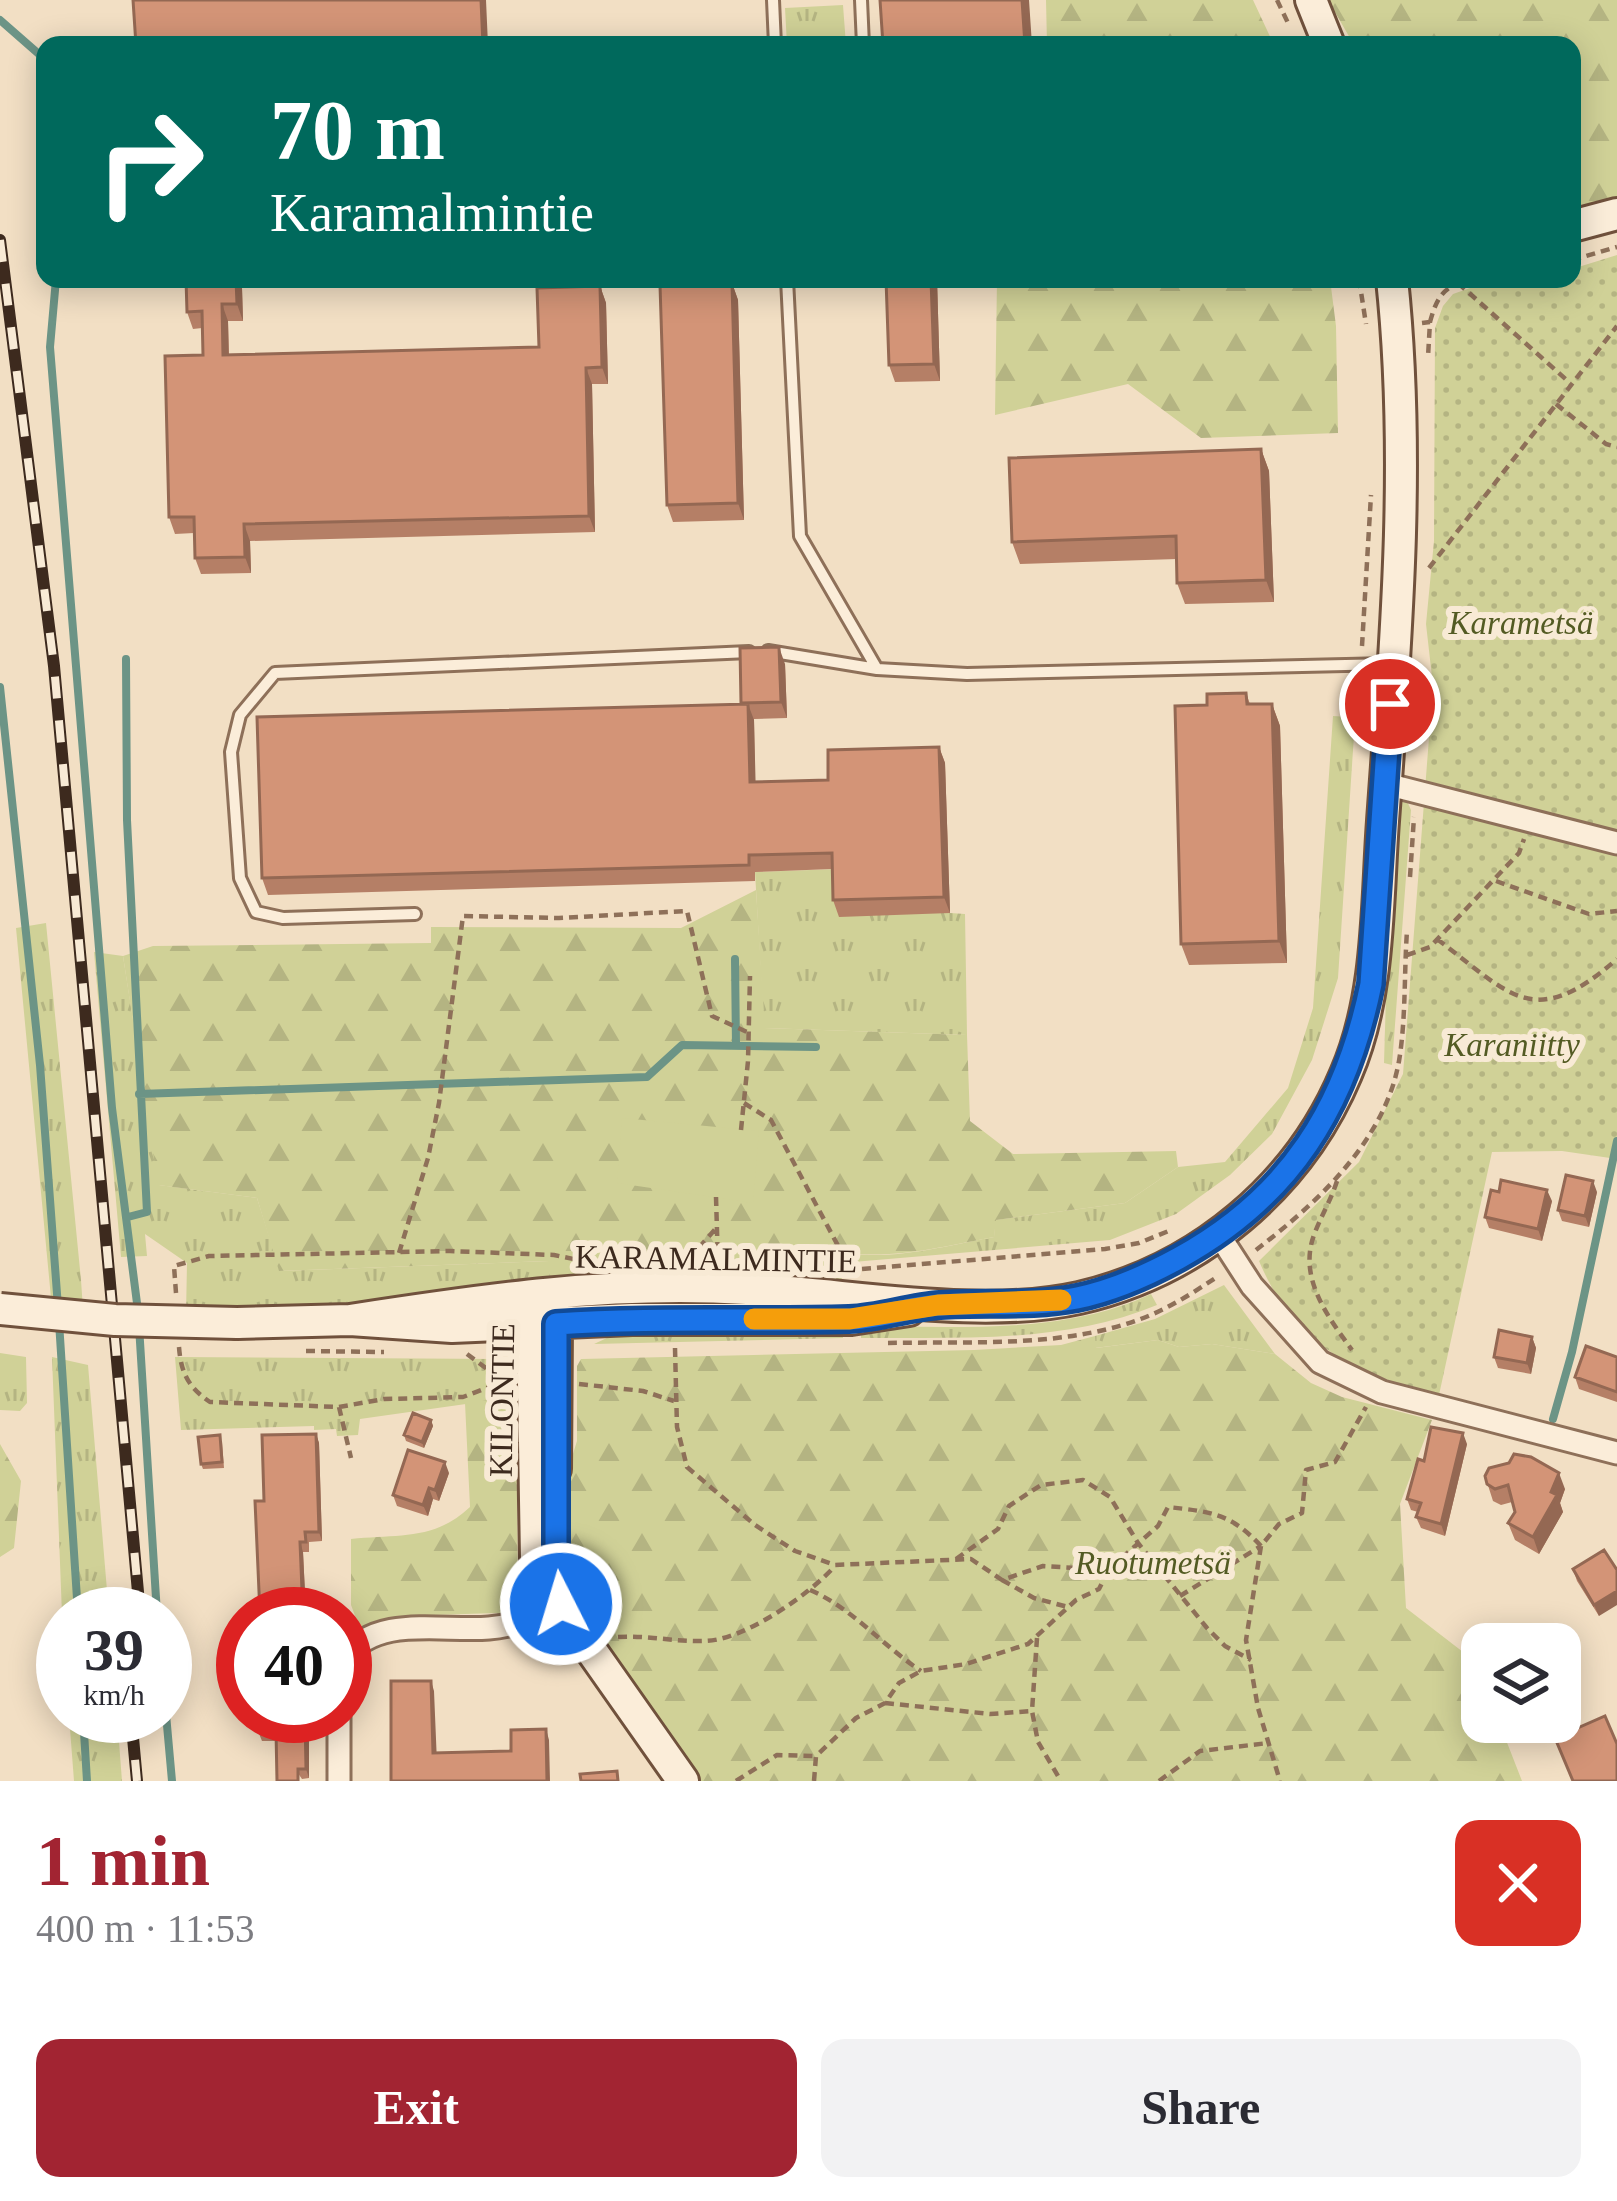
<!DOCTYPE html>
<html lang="en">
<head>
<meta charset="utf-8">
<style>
  :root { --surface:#fff; --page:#f2f2f3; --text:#2b2b33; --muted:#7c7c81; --accent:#a22432 }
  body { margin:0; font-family:"Times New Roman",serif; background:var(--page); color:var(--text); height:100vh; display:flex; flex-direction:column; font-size:45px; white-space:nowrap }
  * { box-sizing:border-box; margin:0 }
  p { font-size:39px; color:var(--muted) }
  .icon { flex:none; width:66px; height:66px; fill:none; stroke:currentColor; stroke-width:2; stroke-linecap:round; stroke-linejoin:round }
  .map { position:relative; height:1781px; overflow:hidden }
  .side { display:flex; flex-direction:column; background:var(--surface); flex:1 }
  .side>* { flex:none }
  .top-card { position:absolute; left:36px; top:36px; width:1545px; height:252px; border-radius:24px; box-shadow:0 6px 30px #0003; background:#00695c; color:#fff; overflow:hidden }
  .controls { position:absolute; left:1461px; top:1623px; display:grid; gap:24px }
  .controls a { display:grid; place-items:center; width:120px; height:120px; border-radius:24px; background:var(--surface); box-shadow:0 6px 30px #0003; font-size:60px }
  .speed { position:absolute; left:36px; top:1587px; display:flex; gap:24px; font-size:60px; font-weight:700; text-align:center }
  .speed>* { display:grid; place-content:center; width:156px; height:156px; border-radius:50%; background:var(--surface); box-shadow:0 6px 30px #0003; line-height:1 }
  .speed small { font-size:30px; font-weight:400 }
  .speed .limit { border:18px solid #d22; background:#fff; color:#111 }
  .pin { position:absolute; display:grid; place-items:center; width:102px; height:102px; color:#fff; margin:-51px; border:6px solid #fff; border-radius:50%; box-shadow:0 3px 12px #0007 }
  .me { position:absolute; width:132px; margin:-66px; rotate:355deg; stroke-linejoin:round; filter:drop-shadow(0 0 9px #0008) }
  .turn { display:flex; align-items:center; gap:42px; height:252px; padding:0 36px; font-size:54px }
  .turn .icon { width:156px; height:156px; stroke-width:2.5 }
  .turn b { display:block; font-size:84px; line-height:102px }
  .round { display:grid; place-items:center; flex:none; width:126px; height:126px; border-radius:24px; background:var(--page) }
  .summary { display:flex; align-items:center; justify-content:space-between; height:204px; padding:0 36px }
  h1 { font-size:72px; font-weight:800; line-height:90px; color:var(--accent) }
  .button { display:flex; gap:24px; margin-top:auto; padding:24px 36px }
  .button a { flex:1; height:138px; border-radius:24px; background:var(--accent); color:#fff; font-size:48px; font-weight:800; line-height:138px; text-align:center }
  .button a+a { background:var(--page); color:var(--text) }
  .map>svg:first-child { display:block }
  .grass { fill:url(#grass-tufts) }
  .forest { fill:url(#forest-firs) }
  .park { fill:url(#park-dots) }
  .garden { fill:#d0d197 }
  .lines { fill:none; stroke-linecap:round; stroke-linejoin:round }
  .stream { stroke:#6c9486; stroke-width:8 }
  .lane-casing { stroke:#8e7059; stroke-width:16 }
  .street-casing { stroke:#8e7059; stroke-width:27 }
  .secondary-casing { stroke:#70513c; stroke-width:36 }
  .path { stroke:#8e7059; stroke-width:4.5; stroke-dasharray:9 6; stroke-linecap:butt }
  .lane { stroke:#fbedd9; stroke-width:10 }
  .street { stroke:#fbedd9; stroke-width:21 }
  .secondary { stroke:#fbedd9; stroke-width:30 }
  .rail-casing { stroke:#3d2a1e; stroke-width:12 }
  .rail { stroke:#f8ead5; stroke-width:8; stroke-dasharray:22; stroke-linecap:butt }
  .secondary-bridge-casing { stroke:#70513c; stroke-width:36; stroke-linecap:butt }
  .secondary-bridge { stroke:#fbedd9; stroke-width:30 }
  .wall { fill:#b57f66 }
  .shaded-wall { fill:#946853 }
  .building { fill:#d39477; stroke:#946853; stroke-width:3 }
  .route-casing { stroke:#114b97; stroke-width:30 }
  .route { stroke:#1a73e8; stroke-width:21 }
  .slow { stroke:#f59e0b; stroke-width:21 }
  .labels { text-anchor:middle; stroke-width:12; stroke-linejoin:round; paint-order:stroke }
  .park-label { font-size:33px; font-style:italic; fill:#535b23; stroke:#f8ead5 }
  .street-label { font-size:33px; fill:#3d2a1e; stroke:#f8ead5 }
</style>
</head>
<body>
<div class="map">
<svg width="1617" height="1781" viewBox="0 0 1617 1781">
  <defs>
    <pattern id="grass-tufts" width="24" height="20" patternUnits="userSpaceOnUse" patternTransform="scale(3)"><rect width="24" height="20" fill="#d0d197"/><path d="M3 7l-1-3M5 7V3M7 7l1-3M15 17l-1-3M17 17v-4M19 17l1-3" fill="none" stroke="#b4b482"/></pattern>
    <pattern id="forest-firs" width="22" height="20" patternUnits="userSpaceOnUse" patternTransform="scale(3)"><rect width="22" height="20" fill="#d0d197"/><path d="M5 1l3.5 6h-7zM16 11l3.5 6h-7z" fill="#b4b482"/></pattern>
    <pattern id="park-dots" width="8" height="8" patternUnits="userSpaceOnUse" patternTransform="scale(3)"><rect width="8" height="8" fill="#d0d197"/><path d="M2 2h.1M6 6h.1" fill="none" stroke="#b4b482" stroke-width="1.8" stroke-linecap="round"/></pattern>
  </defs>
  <rect width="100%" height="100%" fill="#f2dfc4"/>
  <path class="grass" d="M843 5 846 45H787L785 8Z
    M1333 716 1349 717 1354 735 1338 978 1312 1060 1272 1134 1230 1175 1176 1214 1110 1240 853 1262 836 1287 589 1280V1259L824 1246C874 1267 942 1246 994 1237L995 1220 1125 1203 1178 1167 1225 1162 1288 1088 1313 1008Z
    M1402 801H1407L1411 810 1392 1065 1384 1063 1386 996Z
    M838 869 950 913 965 914 967 1035 764 1028 755 872Z
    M46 923 81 1280 83 1309H74L51 1298 16 928Z
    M94 952 123 956 159 1185 257 1198 280 1271 549 1261 550 1281 355 1307 186 1314 187 1263 145 1234 147 1256 121 1257Z
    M1224 1285 1275 1354 1212 1344 1179 1347 1158 1340 1095 1348V1336L1155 1319Z
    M1151 1294 1157 1305C1064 1344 960 1337 861 1338V1327C957 1325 1062 1336 1151 1294Z
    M843 1328V1338L594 1344 609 1337 642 1332Z
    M0 1353 26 1357 27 1403 20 1411 0 1410Z
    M52 1357 88 1365 109 1614H63V1640Z
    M175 1357 501 1359 510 1371 516 1397 360 1419 358 1435 337 1436 336 1429 314 1430V1426L181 1430Z
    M69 1716H117L122 1781H74Z"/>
  <path class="forest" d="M1046 0H1253L1274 45H1047Z
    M1328 0H1617V201L1572 213V45H1354Z
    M997 279H1330L1336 326 1338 433 1201 438 1128 384 995 415Z
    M756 890 765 1028 967 1035 970 1121 1013 1154 1176 1151 1178 1167 1125 1203 996 1220 994 1237C945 1246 870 1266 824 1246L590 1259 589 1280 550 1281 548 1261 279 1271 257 1198 158 1185 123 956 153 946 431 943V927L681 928Z
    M1095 1336 1096 1348 1158 1340 1179 1347 1212 1344 1275 1354 1311 1383 1342 1397 1432 1420 1400 1504 1406 1608 1476 1662 1482 1678V1722H1499L1522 1781H700L586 1620 577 1601 567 1555V1473L577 1441V1366L581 1359 974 1350 1061 1345Z
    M516 1397 518 1596 523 1611 501 1621 497 1613 402 1616 360 1629 351 1605V1539C398 1534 434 1541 470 1507L465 1403Z
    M0 1444 21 1481 14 1548 0 1557Z"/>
  <path class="park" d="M1617 255V1159L1562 1151 1492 1152 1439 1395C1355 1374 1295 1346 1259 1261L1359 1162 1403 1074 1430 725 1432 677 1426 624 1434 541 1435 328 1443 306 1453 294 1473 287 1508 279H1572V269Z"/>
  <path class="garden" d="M622 1118 759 1131 753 1203 617 1183Z"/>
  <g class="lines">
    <path class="stream" d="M0 20 40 55 45 93
      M56 279 50 347 112 1108 138 1311
      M126 659 127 820 147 1212 128 1217
      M0 687 40 1065 58 1307
      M735 959 736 1046
      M139 1094 647 1077 682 1045 816 1047
      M59 1322 78 1614
      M139 1326 157 1614
      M1553 1419 1572 1352 1617 1141
      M165 1703 172 1781
      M83 1716 87 1781"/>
    <g class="lane-casing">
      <path id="lane" d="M773 0 775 45
        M861 0 863 45
        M787 279 800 536 877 669
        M768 651 877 669 967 674 1389 664
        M415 914 283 918 256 912 240 878 231 752 240 715 275 673 749 652"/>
    </g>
    <g class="street-casing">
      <path id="street" d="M1386 784 1617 843
        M1219 1235 1252 1286 1320 1362 1382 1392 1617 1453
        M345 1658C376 1614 442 1632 489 1628 515 1626 538 1616 561 1604
        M339 1781V1716"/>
    </g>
    <g class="secondary-casing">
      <path id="secondary" d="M1311 0 1329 45
        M1572 226 1617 214
        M539 1308 532 1324 536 1558 541 1579 683 1781
        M551 1308 556 1324 555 1469
        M350 1320C486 1299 608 1281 747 1289 849 1294 980 1320 1079 1298 1198 1271 1299 1186 1346 1074 1380 996 1377 904 1383 821 1396 641 1411 458 1392 279
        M237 1323 350 1320 452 1327 632 1319H851L909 1310"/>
    </g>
    <path class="path" d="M1277 0 1288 23
      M1572 260 1617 247
      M1359 279 1366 324
      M1458 283 1570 383
      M1430 322C1437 296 1444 286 1471 279
      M1422 323 1430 322 1428 357
      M1556 404 1606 444 1617 447
      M1429 568 1617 326
      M1362 646 1371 495
      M1360 681 1362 717
      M1410 877 1414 817
      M1496 881 1589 914 1617 911
      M1437 939C1511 995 1534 1032 1617 959
      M1407 955 1430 947 1519 853 1524 839
      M744 1103 771 1120 852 1272
      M741 1130 748 1061 750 976
      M1337 1181C1331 1200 1321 1216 1314 1235 1298 1278 1328 1317 1352 1350
      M716 1197 718 1264
      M1256 1250C1317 1203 1385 1141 1399 1061 1406 1019 1404 973 1407 931
      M399 1253 428 1158 439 1103 463 916 559 918 687 911 712 1016 747 1032
      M689 1259 717 1227
      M862 1269 1105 1249 1139 1243 1171 1230
      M176 1293 174 1266 209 1256 450 1251 554 1255 583 1261
      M888 1343C974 1341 1072 1349 1153 1314 1176 1304 1197 1290 1217 1277
      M179 1347C181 1373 188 1387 210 1402L339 1407 384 1399 463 1397 505 1381
      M675 1348 677 1427 687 1467 755 1525 795 1551 835 1565 971 1559 1002 1580 1043 1566 1108 1570 1158 1526 1168 1507C1212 1512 1230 1513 1261 1546L1279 1524 1302 1513 1306 1470 1335 1462 1366 1407
      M306 1351 384 1352
      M467 1354 506 1383
      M579 1384 643 1391 674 1401
      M339 1407 351 1458
      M1261 1546 1246 1640 1258 1708 1280 1781
      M956 1559 998 1529 1009 1506 1041 1485 1083 1480 1110 1497 1138 1543 1207 1628 1225 1646 1251 1660
      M1002 1580 1034 1598 1068 1607
      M810 1590C852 1608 883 1646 921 1671
      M1180 1596 1261 1546
      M618 1637C647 1635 675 1642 704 1641 743 1641 809 1595 835 1566
      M1037 1638 1032 1711 1038 1742 1061 1781
      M355 1701 357 1677
      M885 1703 990 1714 1032 1711
      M736 1781 777 1755 816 1756
      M814 1781 816 1756 856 1718 885 1703 899 1683 921 1671 966 1664 1028 1644 1076 1600 1099 1589 1108 1571
      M1159 1781 1200 1751 1268 1743"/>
    <use href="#lane" class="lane"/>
    <use href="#street" class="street"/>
    <use href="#secondary" class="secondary"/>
    <g class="rail-casing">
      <path id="rail" d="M0 240 54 666 140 1614
        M131 1716 137 1781"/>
    </g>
    <use href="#rail" class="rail"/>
    <g class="secondary-bridge-casing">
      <path id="secondary-bridge" d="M0 1309 115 1320 237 1323"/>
    </g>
    <use href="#secondary-bridge" class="secondary-bridge"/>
  </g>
  <path class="wall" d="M186 279H239L242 288 243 321H228L229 354 539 347 600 286 606 303 608 384H592L595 532 250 541 251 573 201 574 195 558 194 533 175 534 169 517 203 355 202 328 193 329 187 312Z
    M937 279 940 381 895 382 889 365Z
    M732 283 738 300 744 520 673 522 667 505Z
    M1261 449 1269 471 1274 602 1185 604 1177 583V559L1020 564 1012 542Z
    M785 664 787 718 754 719 755 782 828 780 939 747 945 763 950 913 839 917 833 900 832 869 755 872V881L268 895 262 878 741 704Z
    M1246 693 1250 704H1272L1280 726 1287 963 1189 965 1181 944 1207 705Z
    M1597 1192 1589 1227 1562 1221 1558 1210Z
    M1552 1201 1542 1241 1489 1228 1485 1217Z
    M1532 1337 1536 1348 1531 1374 1498 1368 1494 1357Z
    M1617 1357V1402L1579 1389 1575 1377Z
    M431 1420 433 1426 424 1448 406 1441 404 1435Z
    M316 1434 319 1443 322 1541 309 1542V1552H303L306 1614H260L264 1501Z
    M222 1441 224 1468 203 1469 201 1464Z
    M1467 1444 1445 1536 1421 1528 1416 1517 1418 1512 1411 1510 1407 1499 1424 1461Z
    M449 1473 439 1501 433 1499 428 1516 397 1506 393 1495Z
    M1485 1476 1565 1489 1560 1503 1563 1512 1539 1554 1515 1540 1508 1523 1515 1512 1512 1502 1501 1505 1493 1501Z
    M1604 1550 1599 1616 1577 1581 1573 1569Z
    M309 1716V1778L302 1779 276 1741H262L258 1731Z"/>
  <path class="shaded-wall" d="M481 0H486L488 45H483Z
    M1022 0H1029L1032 45H1025Z
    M236 279H239L242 288 243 321 237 304Z
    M931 279H937L940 381 934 364Z
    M732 283 738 300 744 520 738 503Z
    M600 286 606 303 608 384 602 367Z
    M222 304 228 321 229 371 223 355Z
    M586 368 592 384 595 532 589 516Z
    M1261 449 1269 471 1274 602 1266 580Z
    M244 524 250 541 251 573 245 557Z
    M779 647 785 664 787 718 781 702Z
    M748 704 754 720 756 799 750 782Z
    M1272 704 1280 726 1287 963 1279 941Z
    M939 747 945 763 950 913 944 897Z
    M1593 1181 1597 1192 1589 1227 1585 1216Z
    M1547 1190 1552 1201 1542 1241 1538 1229Z
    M1532 1337 1536 1348 1531 1374 1527 1363Z
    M431 1420 433 1426 424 1448 422 1442Z
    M1463 1433 1467 1444 1445 1536 1441 1524Z
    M316 1434 319 1443 322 1541 319 1532Z
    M445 1462 449 1473 439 1501 435 1490Z
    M1559 1473 1565 1489 1560 1503 1563 1512 1539 1554 1533 1537Z
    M429 1488 433 1499 428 1516 423 1505Z
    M300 1542 303 1552 306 1614H303Z
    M1617 1591V1605L1599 1616 1594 1605Z
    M431 1681 434 1691 437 1763 433 1753Z
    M305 1716H309V1778L306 1769Z
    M546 1729 549 1740 550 1781H547Z"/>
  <path class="building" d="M133 0H481L483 45H136Z
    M880 0H1022L1025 45H883Z
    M186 279H236L237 304H222L223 355 539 347 537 288 600 286 602 367 586 368 589 516 244 524 245 557 195 558 194 517H169L165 356 203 355 202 311 187 312Z
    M886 279H931L934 364 889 365Z
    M732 283 738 503 667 505 660 285Z
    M1261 449 1266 580 1177 583 1176 536 1012 542 1009 458Z
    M779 647 781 702 741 703 740 648Z
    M1246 693 1247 704H1272L1279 941 1181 944 1175 706 1207 705V694Z
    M748 704 750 782 828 780V750L939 747 944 897 833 900 832 853 749 855V865L262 878 257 717Z
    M1566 1175 1593 1181 1585 1216 1558 1210Z
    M1501 1180 1547 1190 1538 1229 1485 1217 1491 1190 1499 1192Z
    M1499 1330 1532 1337 1527 1363 1494 1357Z
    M1586 1346 1617 1357V1392L1575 1377Z
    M413 1413 431 1420 422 1442 404 1435Z
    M1431 1427 1463 1433 1441 1524 1416 1517 1421 1503 1407 1499 1418 1459 1424 1461Z
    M316 1434 319 1532H305L306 1542H300L303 1614H260L255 1501H264L262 1435Z
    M220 1435 222 1462 201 1464 198 1437Z
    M408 1450 445 1462 435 1490 429 1488 423 1505 393 1495Z
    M1514 1454 1531 1457 1559 1473 1551 1492 1557 1495 1533 1537 1508 1523 1515 1512 1508 1485 1495 1489 1487 1484 1485 1476 1489 1468 1509 1463Z
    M1604 1550 1617 1570V1591L1594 1605 1573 1569Z
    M391 1681H431L433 1753 511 1751V1730L546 1729 547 1781H391Z
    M258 1716H305L306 1769H298V1781H277L276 1731H258Z
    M1605 1716 1617 1744V1781H1573L1555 1738Z
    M617 1771 618 1781H581L580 1774Z"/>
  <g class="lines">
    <g class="route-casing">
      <path id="route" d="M561 1604 556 1559V1324C654 1317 752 1322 849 1319 880 1318 909 1307 940 1305 986 1302 1031 1307 1077 1298 1111 1291 1148 1275 1179 1258 1290 1197 1346 1107 1371 984L1390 704"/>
    </g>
    <use href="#route" class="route"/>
    <path class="slow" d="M754 1319H850L938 1305 1061 1300"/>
  </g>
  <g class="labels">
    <g class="park-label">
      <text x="1521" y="634">Karametsä</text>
      <text x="1512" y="1056">Karaniitty</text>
      <text x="1153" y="1574">Ruotumetsä</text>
    </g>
    <g class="street-label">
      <text transform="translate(716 1258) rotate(1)" y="12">KARAMALMINTIE</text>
      <text transform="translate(501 1400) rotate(-89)" y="12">KILONTIE</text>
    </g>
  </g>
</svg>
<div class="controls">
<a><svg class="icon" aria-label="layers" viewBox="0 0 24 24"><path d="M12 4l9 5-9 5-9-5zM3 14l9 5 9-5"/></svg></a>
</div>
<div class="speed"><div>39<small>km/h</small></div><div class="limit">40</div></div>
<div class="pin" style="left:1390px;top:704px;background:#d93025"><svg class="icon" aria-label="arrive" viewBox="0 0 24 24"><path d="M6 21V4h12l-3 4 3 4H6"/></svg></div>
<svg class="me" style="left:561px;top:1604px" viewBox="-20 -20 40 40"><circle r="17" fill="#1a73e8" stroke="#fff" stroke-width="3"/><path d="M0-11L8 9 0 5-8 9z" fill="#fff"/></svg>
<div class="top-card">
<div class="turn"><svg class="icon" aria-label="right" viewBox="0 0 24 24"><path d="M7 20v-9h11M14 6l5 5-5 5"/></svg><div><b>70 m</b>Karamalmintie</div></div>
</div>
</div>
<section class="side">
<div class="summary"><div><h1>1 min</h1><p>400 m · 11:53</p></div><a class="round" style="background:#d93025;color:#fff"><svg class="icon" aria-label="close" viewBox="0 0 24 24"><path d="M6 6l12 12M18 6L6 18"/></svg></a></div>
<div class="button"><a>Exit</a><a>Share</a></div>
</section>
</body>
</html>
